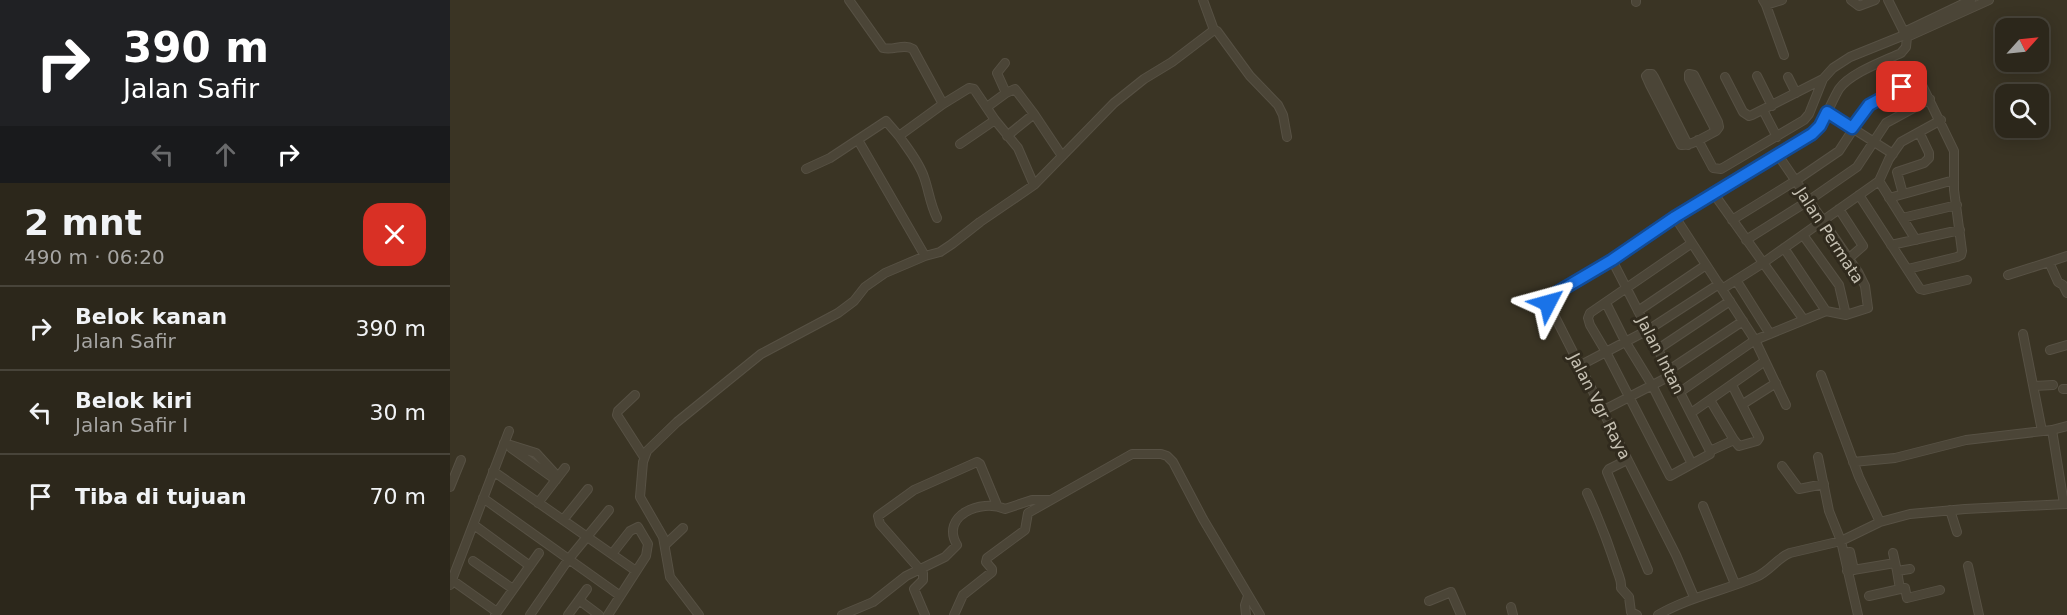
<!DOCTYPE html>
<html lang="id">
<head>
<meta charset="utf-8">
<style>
  :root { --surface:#2c271b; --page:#383328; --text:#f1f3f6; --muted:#a6a5a3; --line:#48443a }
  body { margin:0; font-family:"DejaVu Sans",sans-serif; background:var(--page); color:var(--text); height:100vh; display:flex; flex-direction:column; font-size:22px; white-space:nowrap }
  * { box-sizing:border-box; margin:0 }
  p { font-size:20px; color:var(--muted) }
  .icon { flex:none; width:33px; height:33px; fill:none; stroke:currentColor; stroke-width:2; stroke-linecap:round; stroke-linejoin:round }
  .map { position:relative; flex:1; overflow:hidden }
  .side { display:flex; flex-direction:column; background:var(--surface); width:450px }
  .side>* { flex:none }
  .banner { background:#202124; color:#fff; overflow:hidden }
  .needle { width:39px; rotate:63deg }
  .tools { position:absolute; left:1545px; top:18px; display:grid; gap:12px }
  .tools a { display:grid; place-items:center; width:54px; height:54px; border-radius:12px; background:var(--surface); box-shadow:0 3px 15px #0003,0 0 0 2px var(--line); font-size:30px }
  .pin { position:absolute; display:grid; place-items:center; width:51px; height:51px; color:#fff; margin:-26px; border-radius:12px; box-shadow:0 3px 9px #0006 }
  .me { position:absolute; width:66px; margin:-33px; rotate:51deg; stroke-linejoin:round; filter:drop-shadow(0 0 4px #0008) }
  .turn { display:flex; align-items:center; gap:21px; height:126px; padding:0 24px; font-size:27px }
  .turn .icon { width:78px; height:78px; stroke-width:2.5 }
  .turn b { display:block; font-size:42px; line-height:51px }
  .lanes { display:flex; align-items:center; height:57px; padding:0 24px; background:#0003; justify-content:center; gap:30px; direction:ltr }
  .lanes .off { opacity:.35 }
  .round { display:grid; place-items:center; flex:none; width:63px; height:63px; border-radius:18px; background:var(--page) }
  .overview { display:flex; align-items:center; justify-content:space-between; height:102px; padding:0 24px }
  h1 { font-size:36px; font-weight:800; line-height:45px }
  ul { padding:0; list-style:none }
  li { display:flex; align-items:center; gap:18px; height:84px; padding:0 24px; border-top:2px solid var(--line) }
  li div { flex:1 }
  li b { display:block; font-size:22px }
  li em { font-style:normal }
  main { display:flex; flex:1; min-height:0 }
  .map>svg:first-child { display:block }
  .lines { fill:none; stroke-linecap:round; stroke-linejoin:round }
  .street-casing { stroke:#575144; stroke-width:10 }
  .street { stroke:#4b4537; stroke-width:8 }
  .route-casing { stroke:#114b97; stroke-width:15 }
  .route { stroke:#1a73e8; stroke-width:10 }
  .labels { text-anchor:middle; stroke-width:6; stroke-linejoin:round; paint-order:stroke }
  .street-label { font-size:16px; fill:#c6c1b3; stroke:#302a1d }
</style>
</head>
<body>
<main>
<section class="side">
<div class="banner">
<div class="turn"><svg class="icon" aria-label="right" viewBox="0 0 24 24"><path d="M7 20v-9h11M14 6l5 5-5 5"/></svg><div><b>390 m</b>Jalan Safir</div></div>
<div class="lanes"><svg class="icon off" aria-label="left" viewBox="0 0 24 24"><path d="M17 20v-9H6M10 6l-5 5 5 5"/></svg><svg class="icon off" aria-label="ahead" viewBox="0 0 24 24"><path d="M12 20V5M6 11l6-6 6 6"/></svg><svg class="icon" aria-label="right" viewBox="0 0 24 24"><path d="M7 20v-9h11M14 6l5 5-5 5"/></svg></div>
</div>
<div class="overview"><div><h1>2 mnt</h1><p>490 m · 06:20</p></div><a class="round" style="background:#d93025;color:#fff"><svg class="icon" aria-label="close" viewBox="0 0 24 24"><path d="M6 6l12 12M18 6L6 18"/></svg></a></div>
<ul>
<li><svg class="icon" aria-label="right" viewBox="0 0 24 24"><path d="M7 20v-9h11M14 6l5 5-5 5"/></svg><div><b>Belok kanan</b><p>Jalan Safir</p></div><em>390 m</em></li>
<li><svg class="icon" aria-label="left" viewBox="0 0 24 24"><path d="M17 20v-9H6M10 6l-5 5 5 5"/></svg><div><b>Belok kiri</b><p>Jalan Safir I</p></div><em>30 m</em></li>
<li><svg class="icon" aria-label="arrive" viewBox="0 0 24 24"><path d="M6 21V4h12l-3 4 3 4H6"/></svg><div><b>Tiba di tujuan</b></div><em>70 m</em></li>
</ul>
</section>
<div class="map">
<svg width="1617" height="615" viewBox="0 0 1617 615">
  <rect width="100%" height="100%" fill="#3a3424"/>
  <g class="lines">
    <g class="street-casing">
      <path id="street" d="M399 0 433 48C444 51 453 43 463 49L493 104
        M1186 0V2
        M1313 0 1316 5 1332 0
        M1401 0 1409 6 1425 0
        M1438 0 1456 36
        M1316 5 1334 55
        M764 30 767 31 800 76 828 105 833 115 837 137
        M1452 36 1454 32 1521 0
        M1307 76 1322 106
        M1275 77 1293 112 1299 116 1302 115 1373 79 1383 68 1400 57 1452 36 1457 37 1539 0
        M1338 77 1346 93
        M556 93 565 89 584 114
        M537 107 556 93 547 73 555 63
        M1313 110 1327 137
        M1377 112 1443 154
        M449 136C458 149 469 162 474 177 479 191 480 204 487 218
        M557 136 584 114 612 156
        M408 140 475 256
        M1248 140 1263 168 1271 169 1354 120 1359 114 1373 79
        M510 144 545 120
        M1238 145 1204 77 1202 74H1198L1196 76 1200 85 1231 145C1242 146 1256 136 1266 131L1239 79V74L1244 75 1268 122 1269 127 1266 131
        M356 169 380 158 436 121 449 136 493 104 519 88 524 89 545 120 568 148 584 185
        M1429 181 1466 240
        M1264 194 1354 320
        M1453 194 1447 172 1474 163 1479 158V153L1469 132
        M1409 195 1470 289 1474 290 1517 280
        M1439 198 1504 180
        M1389 209 1413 246 1398 259
        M1225 217 1305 340 1336 405
        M1452 218 1507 205
        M1282 220 1345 181 1389 151 1419 105 1469 79 1504 151V190L1512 251 1511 255 1507 257 1458 269
        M1353 235 1389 285 1396 315
        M1296 240 1358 201 1407 167 1436 123 1480 99
        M1242 243 1140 313 1138 318 1140 325 1156 352 1220 476 1260 454V451
        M1441 245 1510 230
        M1334 248 1376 311
        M1162 260 1260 451
        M1599 262 1617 256
        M1558 275 1599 262 1608 282 1613 285 1617 293
        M1286 280 1320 334
        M1272 289 1313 263 1429 181 1439 159 1451 142 1491 120
        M1156 303 1175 341 1202 385 1242 464
        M1188 311 1256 265
        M1573 334 1592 431
        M1208 349 1280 301
        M1600 350 1617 345
        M1129 366 1198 330 1269 284
        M1219 370 1293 321
        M1371 375 1409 477 1430 522
        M1282 385 1309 438 1307 441 1289 446 1284 440
        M1584 386 1603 385
        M1613 389H1617
        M1230 392 1305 340 1376 311 1396 315 1418 308 1415 286 1408 272 1328 155
        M185 395 168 411 167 415 194 457
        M1293 404 1326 383
        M1152 411 1222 375
        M1241 413 1315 361
        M54 443 86 453 108 477
        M61 448 106 480
        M1260 451 1284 440 1260 400
        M1368 457 1379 511 1391 541 1408 615
        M1177 460 1159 469 1157 472 1198 570
        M1403 462 1445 458 1516 440 1602 430
        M1332 466 1349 489 1374 484
        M43 471 186 571
        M0 487 11 460
        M1137 493C1149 519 1158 542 1167 570 1169 577 1172 581 1171 588L1179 597 1181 612 1187 615
        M33 498 169 595
        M88 503 115 468
        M1614 504 1602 430 1617 426
        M1253 506 1285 584
        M1500 510 1507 532
        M113 520 138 489
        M24 525 80 566
        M216 544 233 528
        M1394 553 1400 552 1404 570
        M1443 553 1447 571 1460 569
        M23 561 63 589
        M1518 566 1529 615
        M1397 571 1445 563
        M2 580 47 612
        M0 585 59 431
        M1450 589 1455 588 1457 598 1490 590
        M1419 596 1450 589 1447 571
        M1244 597 1226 555 1098 303V299L1162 260 1225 217 1363 134C1375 122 1380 104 1389 89 1400 73 1434 61 1451 53L1456 47 1457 37
        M129 600 149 615
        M979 601 1001 592 1011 615
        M1061 607 1063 615
        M45 615 89 553
        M80 615 118 560 159 510
        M118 615 137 589
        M158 615 196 556 198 544 188 527 180 531 162 554
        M249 615 220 577 213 537 190 497 193 462 197 451 227 422 311 354 388 313 404 301 415 287 435 273 475 256 490 252 502 244 530 222 584 185 664 103 694 79 722 62 764 30 753 0
        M392 615 423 602 456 576 495 557 507 545C490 516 531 498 555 509L582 500H599
        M475 615 464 589 473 580V573L430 524 428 516 464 490 527 462 530 464 547 505
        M504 615 513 595 542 572V569L536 562 537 558 575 530 578 513 682 454H711L717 456 723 462 753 519 810 615
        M796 615 795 605 798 596
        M1208 615C1239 597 1273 591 1306 577 1320 571 1327 558 1340 553L1391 541 1430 522 1460 514 1515 509 1617 504"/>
    </g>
    <use href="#street" class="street"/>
  </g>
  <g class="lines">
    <g class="route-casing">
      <path id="route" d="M1098 303 1101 296 1162 260 1225 217 1362 134 1370 126 1377 112 1402 128 1419 105 1452 87"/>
    </g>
    <use href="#route" class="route"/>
  </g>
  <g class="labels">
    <g class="street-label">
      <text transform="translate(1380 235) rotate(57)" y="6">Jalan Permata</text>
      <text transform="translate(1211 355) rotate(63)" y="6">Jalan Intan</text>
      <text transform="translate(1150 406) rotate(63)" y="6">Jalan Vgr Raya</text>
    </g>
  </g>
</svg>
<div class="tools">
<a><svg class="needle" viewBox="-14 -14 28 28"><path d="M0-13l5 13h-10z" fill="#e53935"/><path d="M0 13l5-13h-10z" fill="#a6a5a3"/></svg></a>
<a><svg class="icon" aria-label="search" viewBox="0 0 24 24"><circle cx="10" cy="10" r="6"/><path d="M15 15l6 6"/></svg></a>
</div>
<div class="pin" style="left:1452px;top:87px;background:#d93025"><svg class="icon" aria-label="arrive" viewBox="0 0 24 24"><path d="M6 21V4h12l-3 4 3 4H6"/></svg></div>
<svg class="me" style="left:1098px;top:303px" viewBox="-20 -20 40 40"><path d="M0-17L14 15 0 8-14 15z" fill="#1a73e8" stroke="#fff" stroke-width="4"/></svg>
</div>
</main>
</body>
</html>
